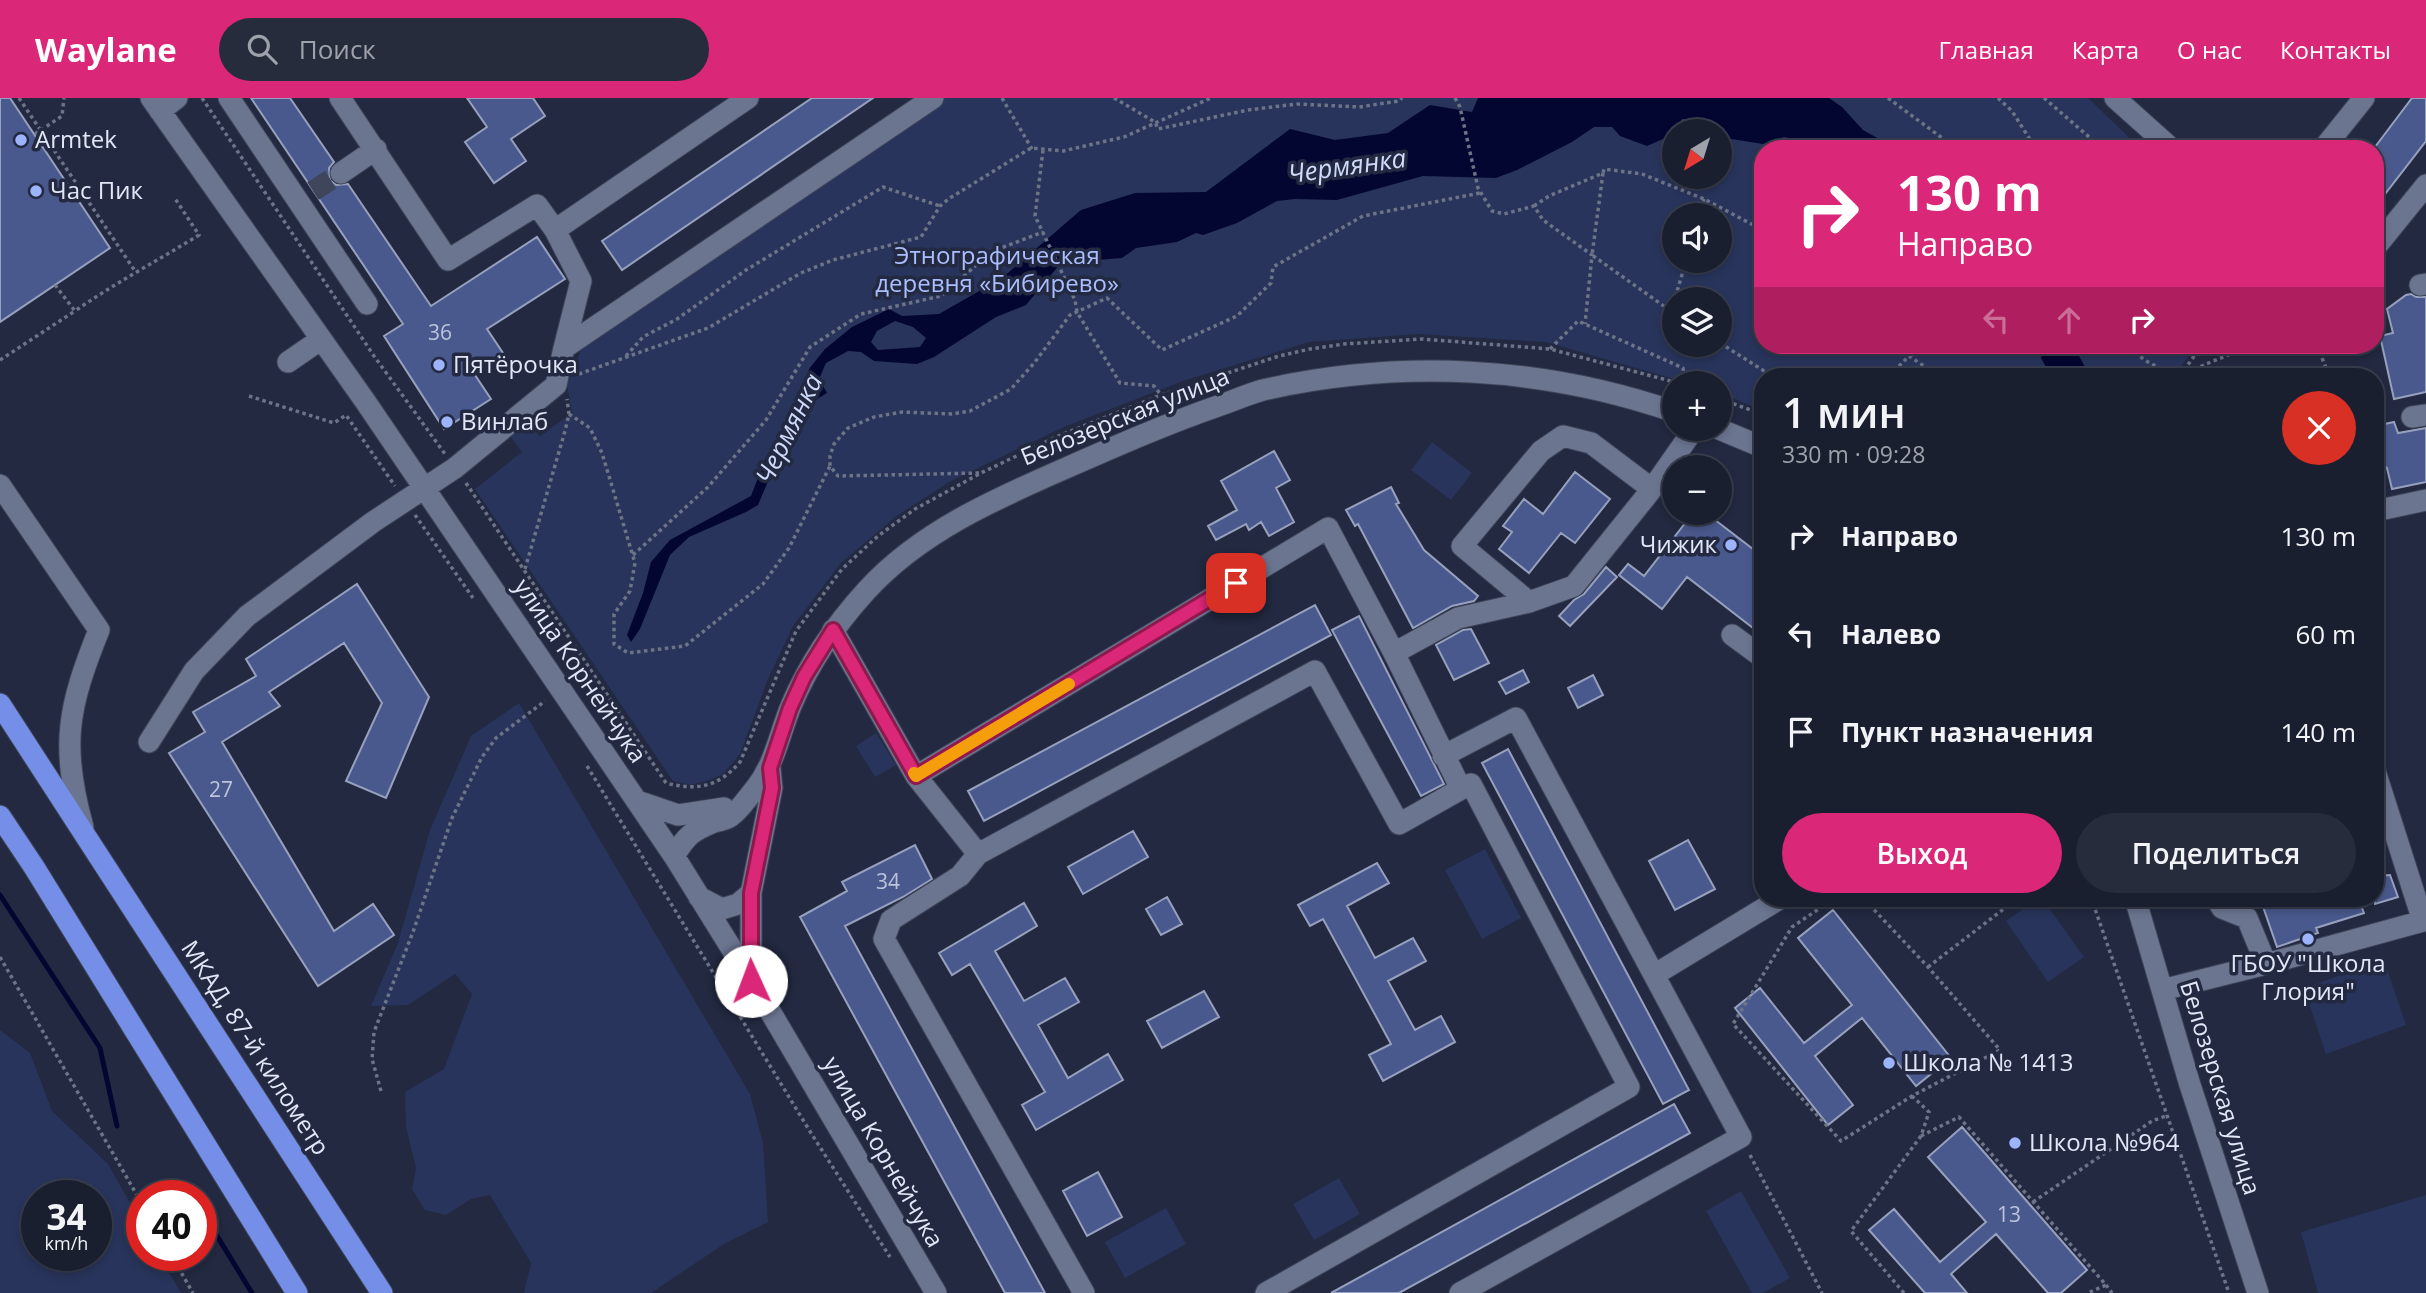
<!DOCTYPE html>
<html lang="ru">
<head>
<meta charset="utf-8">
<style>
  :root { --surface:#1a1f30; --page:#272c3c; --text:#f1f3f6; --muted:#9fa2ab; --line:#383d4c; --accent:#db2777 }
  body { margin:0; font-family:"Open Sans",sans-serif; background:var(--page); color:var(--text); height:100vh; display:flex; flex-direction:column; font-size:26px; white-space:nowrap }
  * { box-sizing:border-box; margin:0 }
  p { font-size:23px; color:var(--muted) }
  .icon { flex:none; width:38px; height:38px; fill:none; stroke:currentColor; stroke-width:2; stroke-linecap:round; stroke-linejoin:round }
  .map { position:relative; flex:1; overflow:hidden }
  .panel { position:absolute; left:1754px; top:270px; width:630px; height:539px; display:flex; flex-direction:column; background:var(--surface); border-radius:28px; box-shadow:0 4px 10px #0003,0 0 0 2px var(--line) }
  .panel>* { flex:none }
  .top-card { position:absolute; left:1754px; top:42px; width:630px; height:214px; border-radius:28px; box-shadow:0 4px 10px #0003,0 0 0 2px var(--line); background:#db2777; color:#fff; overflow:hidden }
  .needle { width:46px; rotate:218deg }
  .controls { position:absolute; left:1662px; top:21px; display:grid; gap:14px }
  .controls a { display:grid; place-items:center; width:70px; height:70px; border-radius:50%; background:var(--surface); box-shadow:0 4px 10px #0003,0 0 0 2px var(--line); font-size:35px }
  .speed { position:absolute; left:21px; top:1082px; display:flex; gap:14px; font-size:35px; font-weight:700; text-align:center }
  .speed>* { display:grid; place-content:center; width:91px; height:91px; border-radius:50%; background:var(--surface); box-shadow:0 4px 10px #0003,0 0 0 2px var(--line); line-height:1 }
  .speed small { font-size:18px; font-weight:400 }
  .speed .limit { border:10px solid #d22; background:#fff; color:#111 }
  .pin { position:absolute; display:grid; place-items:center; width:60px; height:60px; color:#fff; margin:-30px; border-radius:14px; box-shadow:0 4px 10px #0006 }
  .me { position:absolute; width:77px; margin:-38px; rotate:358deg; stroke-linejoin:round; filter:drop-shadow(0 0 5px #0008) }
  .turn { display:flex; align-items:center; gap:24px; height:147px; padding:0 28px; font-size:32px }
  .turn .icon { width:91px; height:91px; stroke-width:2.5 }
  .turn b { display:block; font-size:49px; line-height:60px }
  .lanes { display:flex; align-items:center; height:66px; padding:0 28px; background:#0003; justify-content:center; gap:35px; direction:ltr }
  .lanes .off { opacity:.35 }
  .round { display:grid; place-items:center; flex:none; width:74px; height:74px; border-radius:37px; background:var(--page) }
  .overview { display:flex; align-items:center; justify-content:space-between; height:119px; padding:0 28px }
  h1 { font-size:42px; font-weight:600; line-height:52px }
  .action { display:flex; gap:14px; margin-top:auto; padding:14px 28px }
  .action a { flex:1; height:80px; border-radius:42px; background:var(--accent); color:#fff; font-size:28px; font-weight:600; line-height:80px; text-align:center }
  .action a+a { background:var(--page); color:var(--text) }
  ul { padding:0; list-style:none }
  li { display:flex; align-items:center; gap:21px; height:98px; padding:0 28px }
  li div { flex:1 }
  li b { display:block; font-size:26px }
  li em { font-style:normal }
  header { display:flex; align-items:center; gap:42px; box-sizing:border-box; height:98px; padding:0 35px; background:var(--accent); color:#fff }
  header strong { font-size:33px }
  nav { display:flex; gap:38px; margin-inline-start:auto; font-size:24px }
  .search { width:490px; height:63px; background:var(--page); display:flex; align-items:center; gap:18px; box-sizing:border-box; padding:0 24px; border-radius:38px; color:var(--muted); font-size:26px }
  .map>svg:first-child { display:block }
  .green { fill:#28345b; fill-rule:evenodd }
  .water { fill:#040632; fill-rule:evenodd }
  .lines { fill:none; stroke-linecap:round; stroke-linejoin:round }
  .stream { stroke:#040632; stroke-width:5 }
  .building { fill:#4a598d; stroke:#97a1be; stroke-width:2 }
  .minor-tunnel { stroke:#3f465b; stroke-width:21; stroke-dasharray:21 10; stroke-linecap:butt }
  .minor-casing { stroke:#3e4458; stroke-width:23 }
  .highway-casing { stroke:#3e4458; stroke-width:23 }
  .path { stroke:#6d7488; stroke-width:3.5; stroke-dasharray:3.5 3.5; stroke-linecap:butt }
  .minor { stroke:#6c7590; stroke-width:21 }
  .highway { stroke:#758fe9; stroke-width:21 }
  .route-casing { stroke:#8e194d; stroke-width:18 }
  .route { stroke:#db2777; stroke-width:12 }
  .slow { stroke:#f59e0b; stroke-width:12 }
  .poi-dot { fill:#9db4fd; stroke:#222940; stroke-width:2.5 }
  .labels { text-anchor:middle; stroke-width:7; stroke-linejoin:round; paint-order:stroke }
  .number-label { font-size:21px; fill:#bbc4dc }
  .poi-label { font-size:24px; fill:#e1e7f6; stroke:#222940; text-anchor:start }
  .park-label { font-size:24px; fill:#aabefd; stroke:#222940 }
  .street-label { font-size:24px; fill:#e1e7f6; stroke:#222940 }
  .water-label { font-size:26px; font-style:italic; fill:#d0dbfc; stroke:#222940 }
</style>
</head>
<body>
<header>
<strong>Waylane</strong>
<div class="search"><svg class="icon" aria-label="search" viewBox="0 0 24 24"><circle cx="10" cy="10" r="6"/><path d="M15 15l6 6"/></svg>Поиск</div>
<nav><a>Главная</a><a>Карта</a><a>О нас</a><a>Контакты</a></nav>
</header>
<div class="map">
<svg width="2426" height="1195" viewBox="0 0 2426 1195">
  <rect width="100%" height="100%" fill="#222940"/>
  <path class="green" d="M945 0H2088L2141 51H1762V247H2197L2174 278H1762V312L1720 295V285H1688L1546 244 1418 236 1309 244 1183 283 1064 329 951 383 898 417 841 465 793 528 768 581 740 656 723 676 710 682 690 687 673 683 475 391 522 354 510 338 527 324 540 338 572 315 567 287 582 250ZM1675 33H1720V79H1675ZM1675 117H1720V163H1675ZM1675 201H1720V247H1675Z
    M1432 344 1472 375 1451 402 1411 372Z
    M519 605 750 996 763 1045 768 1124 724 1146 651 1195H524L531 1165 490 1097 471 1101 446 1117 425 1112 412 1091 416 1070 406 1029 405 994 444 971 472 896 455 876 408 907 371 908 398 845 430 732 471 638Z
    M876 635 896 667 875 679 856 648Z
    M1485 751 1521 820 1482 841 1445 772Z
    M2039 800H2042L2084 859 2048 884 2006 823Z
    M2384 862 2406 927 2326 956 2304 890Z
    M0 932 30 955 52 1013 108 1066 142 1126V1157H159L181 1195H0ZM96 1097V1157H37V1097Z
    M1339 1080 1360 1116 1314 1142 1293 1106Z
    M1741 1093 1790 1180 1763 1195H1752L1706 1113Z
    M2426 1097V1195H2318L2301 1134Z
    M1166 1110 1186 1146 1125 1180 1105 1144Z"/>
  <path class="water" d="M1478 0H1829L1842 9 1863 32 1897 51H1818L1815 45 1784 39 1763 46 1725 40 1720 36V33C1703 30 1706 20 1682 21L1672 37 1647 48 1620 38 1612 29H1594L1572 44 1517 72 1496 80 1423 78 1337 102 1295 101 1277 103 1237 125 1203 137 1196 135 1177 144 1136 150 1122 160 1061 165 1026 207 996 219 934 259 917 266 874 263 861 254 848 253 826 265 819 281 827 295 812 304 804 327 777 362 758 407 746 414 689 439 670 457 640 531 631 544 627 537 643 495 651 464 670 442 751 398 766 359 796 319 805 297 809 271 825 251 852 229 889 211 902 218 939 216 1002 180 1081 112 1135 95 1206 94 1290 31 1335 42 1388 35 1430 7 1472 14ZM895 223 913 229 926 240 920 249 878 252 871 244 877 233Z
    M2044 247H2073L2090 278H2051L2041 260Z"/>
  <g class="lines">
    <path class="stream" d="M0 797 100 950 117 1028
      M214 1133 252 1195"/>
  </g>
  <path class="building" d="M0 0H10L110 150 0 224Z
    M251 0H290L334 64 329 70 330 82 336 87 348 86 431 208 537 139 565 181 487 231 503 255 473 274 491 301 444 331 384 238 403 226Z
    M467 0H533L545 18 511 41 526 63 494 85 465 44 487 29Z
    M812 0H873L622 172 602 143Z
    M2412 0H2426V43L2375 109V49Z
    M2411 196 2416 199H2426V294L2394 301 2380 238 2393 235 2387 211 2406 197Z
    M2394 324 2398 335 2426 330V384L2392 391 2387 370 2375 360V328Z
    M1274 353 1290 382 1276 390 1294 424 1269 438 1261 424 1249 432 1246 426 1216 442 1208 428 1237 412 1221 383Z
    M1575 374 1610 401 1575 445 1561 435 1529 475 1499 451 1512 434 1503 428 1524 401 1543 416Z
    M1391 389 1399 405 1396 406 1424 452 1478 498 1474 503 1452 508 1413 530 1358 426 1355 428 1346 412Z
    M1693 415H1706L1762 458V537L1687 479 1662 511 1619 477 1628 466 1644 478Z
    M1606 469 1617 479 1570 528 1559 518 1574 502 1584 496Z
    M357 486 429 599 386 700 346 683 382 605 344 545 269 594 280 608 222 644 334 833 373 806 394 837 318 888 169 655 205 634 193 614 256 578 246 561Z
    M1315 507 1331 537 984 723 968 693Z
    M1359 518 1444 686 1421 698 1332 532Z
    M1471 531 1489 565 1454 582 1436 547 1463 532Z
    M1523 572 1529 584 1506 596 1499 584Z
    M1593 577 1603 597 1578 610 1568 590Z
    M1508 651 1689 992 1663 1006 1482 665Z
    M1133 733 1148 759 1083 796 1068 769Z
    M1688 742 1715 791 1675 812 1649 763Z
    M915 747 932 781 903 799 845 828 1045 1195H1005L800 819 847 793 842 784Z
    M1377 765 1389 785 1347 808 1375 860 1413 840 1426 863 1388 883 1415 932 1441 918 1455 944 1383 983 1369 957 1391 946 1323 821 1310 828 1298 807Z
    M2390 777 2398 799 2375 806V778Z
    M1167 799 1182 826 1161 837 1146 811Z
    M2260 800H2358L2364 815 2316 830 2318 835 2277 849Z
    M1024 805 1037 828 995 853 1024 903 1065 880 1079 904 1038 927 1068 980 1108 956 1123 982 1036 1032 1022 1007 1045 994 970 866 952 877 939 855Z
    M1833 812 1951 960 1916 988 1862 920 1815 958 1853 1007 1828 1027 1735 910 1760 890 1804 945 1852 907 1798 840Z
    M1204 893 1219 919 1162 950 1147 923Z
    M1674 1006 1690 1035 1399 1195H1331Z
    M1962 1029 2087 1172 2061 1195H2048L1996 1136 1951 1176 1967 1195H1925L1869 1132 1894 1111 1940 1164 1986 1124 1928 1059Z
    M1098 1074 1122 1119 1087 1138 1063 1093Z"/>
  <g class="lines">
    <path class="minor-tunnel" d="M313 93 341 75"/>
    <g class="minor-casing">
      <path id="minor" d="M151 0 365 303 674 758 764 903 936 1195
        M229 0 367 206
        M340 0 448 162 537 107 555 132
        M2115 0 2172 51
        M160 13 177 0
        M2323 51 2364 0
        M341 75 376 51
        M2375 150 2426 87
        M2420 187 2426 186
        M564 250 581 183 555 132 748 0
        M288 264 320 242
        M2412 319 2426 317
        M1719 331 1762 349
        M0 387 99 532C68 609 60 647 83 729
        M2375 413 2426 402
        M1529 504 1462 448 1541 353 1563 338 1591 345 1652 391
        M833 532 916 678 1328 430 1394 555 1461 691 1471 686 1629 989 1266 1195
        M1732 537 1762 559
        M1394 555 1458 520 1529 504 1574 488 1652 391 1694 331
        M149 644 194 573 247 518 373 424 455 370 556 287 564 250 933 0
        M1443 658 1516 620 1741 1039 1460 1195
        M916 678 978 756 1315 573 1399 726 1461 691
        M637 703 678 717 724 710
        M978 756 960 778 891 822 884 841 1084 1195
        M674 758C687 737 692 733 714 724 719 723 727 721 731 718 740 712 748 699 755 691 775 666 779 637 791 608 809 565 835 527 867 492 920 434 995 401 1066 370 1116 348 1166 326 1218 308 1233 303 1248 296 1263 292 1400 261 1542 268 1675 314
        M699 799 722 811 738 806 751 795
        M2135 800 2190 987 2258 1195
        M2216 800 2222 810 2247 820 2266 866 2423 823 2375 673
        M1654 877 1781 800
        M751 880V795L772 690 770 670
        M2162 892 2266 866"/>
    </g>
    <g class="highway-casing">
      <path id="highway" d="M0 606 382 1195
        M0 718 34 769 297 1195"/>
    </g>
    <path class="path" d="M19 0 135 173
      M202 0 374 258 445 356
      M1002 0 1032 51
      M1114 0 1155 24 1158 31 1248 12 1297 6 1359 9 1399 3 1402 0
      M1455 0 1460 9 1478 90 1492 113 1504 116 1534 108 1543 122 1592 157 1585 226
      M1888 0 1957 51
      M1998 0 2012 13 2036 51
      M2044 0 2103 51
      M35 36 62 18 64 0
      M1043 52 1035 118 1075 202 1077 214 1120 285 1154 288 1161 297
      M1603 75 1592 157 1675 216
      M1534 108 1549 98 1603 75 1604 71 1642 76 1704 101 1761 131
      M1699 117 1704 101
      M55 187 75 213C115 185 157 163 199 137L174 99
      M1666 210 1676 197 1686 163
      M1720 245 1772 278
      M1893 247 1909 258 1937 247
      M2123 247 2148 264 2175 278
      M2317 247 2329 278
      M1550 251 1578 223 1683 270 1684 280 1682 285
      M626 258 643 239 677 221 746 172 883 89 940 108
      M0 262 75 213
      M579 276 708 230 801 175 833 162 921 139 940 108 950 100 1031 50 1063 53 1124 39 1211 0
      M1889 278 1909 258 1939 278
      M2180 278 2202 247
      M2182 278 2206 266 2253 247
      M249 298 334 325 346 317 395 388
      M1720 301 1762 316
      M569 316 590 330 602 355 635 465 630 493 614 516V546L628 555 685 548 763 486 789 450 830 368
      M979 375 838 378 830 368V358L834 346 848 330 874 319 902 314 952 316 970 313 1011 291 1035 264 1070 217 1107 200 1162 252 1237 218 1271 185 1273 169 1363 118 1480 95
      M466 385 666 685C698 693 718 689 740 664L796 533 842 471 878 438 915 411 981 375 1056 339 1161 297 1279 258 1310 251 1344 246 1422 241 1550 251 1678 285
      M415 417 473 500
      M633 457 708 389 766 322 810 249 861 216 941 198 991 154 1043 134
      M525 471 565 333 569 316 567 301
      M587 668 811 1035 890 1159
      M1835 800 1792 829 1733 926 1841 1043 1912 998 2000 952 1928 869 1863 800
      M2088 800 2095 811 2229 1195
      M0 859 142 1106
      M1928 869 2018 800
      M381 993 372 961 374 934 413 834 452 720 482 659 496 640 545 603
      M1921 1038 1959 1019 2106 1187 2088 1195
      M1750 1057 1822 1195
      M2033 1104 2152 1023 2166 1018
      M171 1157 193 1195
      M2106 1187 2112 1195
      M1904 1195 1851 1133 1921 1038 1929 1014 1912 998"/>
    <use href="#minor" class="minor"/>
    <use href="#highway" class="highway"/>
  </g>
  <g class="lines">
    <g class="route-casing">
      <path id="route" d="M751 883V795L772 690 770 670 790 610 804 579 833 532 916 678 1236 485"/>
    </g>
    <use href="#route" class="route"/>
    <path class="slow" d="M914 675 916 678 1069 586"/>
  </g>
  <g class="poi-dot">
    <circle cx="21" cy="42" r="7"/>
    <circle cx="36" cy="93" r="7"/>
    <circle cx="439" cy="267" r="7"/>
    <circle cx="447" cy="324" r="7"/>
    <circle cx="1731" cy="447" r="7"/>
    <circle cx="2308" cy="841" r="7"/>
    <circle cx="1889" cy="965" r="7"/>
    <circle cx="2015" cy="1045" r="7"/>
  </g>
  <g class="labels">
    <g class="number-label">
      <text x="440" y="242">36</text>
      <text x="221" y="699">27</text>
      <text x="888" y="791">34</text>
      <text x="2009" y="1124">13</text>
    </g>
    <g class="poi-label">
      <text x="35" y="50">Armtek</text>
      <text x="50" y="101">Час Пик</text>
      <text x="453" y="275">Пятёрочка</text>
      <text x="461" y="332">Винлаб</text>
      <text x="1717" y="455" text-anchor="end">Чижик</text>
      <text x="2308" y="874" text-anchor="middle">ГБОУ "Школа<tspan x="2308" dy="28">Глория"</tspan></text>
      <text x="1903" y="973">Школа № 1413</text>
      <text x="2029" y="1053">Школа №964</text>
    </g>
    <g class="park-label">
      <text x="997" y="166">Этнографическая<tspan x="997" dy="28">деревня «Бибирево»</tspan></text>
    </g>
    <g class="street-label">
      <text transform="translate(1125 319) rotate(-22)" y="8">Белозерская улица</text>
      <text transform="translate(580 573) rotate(56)" y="8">улица Корнейчука</text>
      <text transform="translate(255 950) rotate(57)" y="8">МКАД, 87-й километр</text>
      <text transform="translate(2220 990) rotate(73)" y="8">Белозерская улица</text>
      <text transform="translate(883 1054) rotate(60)" y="8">улица Корнейчука</text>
    </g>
    <g class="water-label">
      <text transform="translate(1347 68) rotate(-8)" y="9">Чермянка</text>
      <text transform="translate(789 331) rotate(-64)" y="9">Чермянка</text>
    </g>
  </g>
</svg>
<div class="controls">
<a><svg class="needle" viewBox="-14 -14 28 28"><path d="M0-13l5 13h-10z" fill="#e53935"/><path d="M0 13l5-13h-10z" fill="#9fa2ab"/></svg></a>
<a><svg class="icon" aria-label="sound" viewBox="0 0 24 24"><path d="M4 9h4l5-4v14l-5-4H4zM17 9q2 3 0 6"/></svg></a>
<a><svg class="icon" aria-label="layers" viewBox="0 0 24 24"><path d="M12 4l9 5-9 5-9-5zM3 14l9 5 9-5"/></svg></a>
<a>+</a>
<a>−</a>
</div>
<div class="speed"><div>34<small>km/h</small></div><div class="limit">40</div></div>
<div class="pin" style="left:1236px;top:485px;background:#d93025"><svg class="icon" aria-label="arrive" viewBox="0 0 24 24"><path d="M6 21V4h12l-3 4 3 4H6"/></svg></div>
<svg class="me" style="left:751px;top:883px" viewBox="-20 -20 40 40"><circle r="19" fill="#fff"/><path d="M0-13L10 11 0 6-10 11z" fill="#db2777"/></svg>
<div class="top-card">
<div class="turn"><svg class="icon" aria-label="right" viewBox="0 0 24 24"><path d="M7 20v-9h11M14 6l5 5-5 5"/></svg><div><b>130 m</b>Направо</div></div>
<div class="lanes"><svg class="icon off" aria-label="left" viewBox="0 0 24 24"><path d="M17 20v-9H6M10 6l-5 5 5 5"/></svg><svg class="icon off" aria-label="ahead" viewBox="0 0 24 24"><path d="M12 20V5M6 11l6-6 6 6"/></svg><svg class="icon" aria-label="right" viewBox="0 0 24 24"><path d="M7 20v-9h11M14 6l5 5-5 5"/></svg></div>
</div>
<section class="panel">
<div class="overview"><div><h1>1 мин</h1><p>330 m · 09:28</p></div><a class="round" style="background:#d93025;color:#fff"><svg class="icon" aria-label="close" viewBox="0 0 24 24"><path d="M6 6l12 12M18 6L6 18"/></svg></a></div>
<ul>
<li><svg class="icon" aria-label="right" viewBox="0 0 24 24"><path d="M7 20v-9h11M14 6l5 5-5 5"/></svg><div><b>Направо</b></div><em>130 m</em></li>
<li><svg class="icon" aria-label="left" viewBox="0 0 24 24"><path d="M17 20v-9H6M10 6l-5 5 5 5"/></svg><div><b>Налево</b></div><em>60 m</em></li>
<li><svg class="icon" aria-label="arrive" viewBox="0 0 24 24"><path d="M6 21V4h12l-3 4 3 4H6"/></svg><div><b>Пункт назначения</b></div><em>140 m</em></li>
</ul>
<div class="action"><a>Выход</a><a>Поделиться</a></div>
</section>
</div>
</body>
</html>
